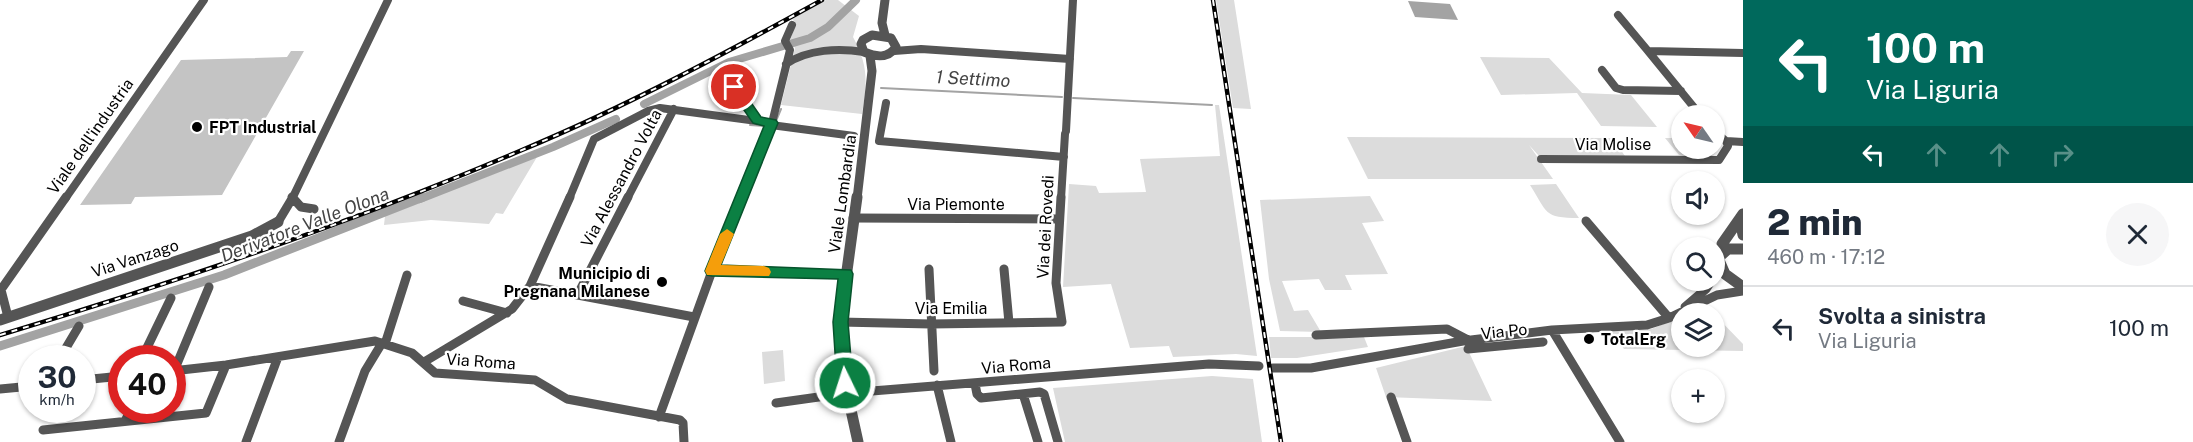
<!DOCTYPE html>
<html lang="it">
<head>
<meta charset="utf-8">
<style>
  :root { --surface:#fff; --page:#f6f6f7; --text:#1f2937; --muted:#747a83; --line:#e0e1e3 }
  body { margin:0; font-family:"Public Sans",sans-serif; background:var(--page); color:var(--text); height:100vh; display:flex; flex-direction:column; font-size:22px; white-space:nowrap }
  * { box-sizing:border-box; margin:0 }
  p { font-size:20px; color:var(--muted) }
  .icon { flex:none; width:33px; height:33px; fill:none; stroke:currentColor; stroke-width:2; stroke-linecap:round; stroke-linejoin:round }
  .map { position:relative; flex:1; overflow:hidden }
  .details { display:flex; flex-direction:column; background:var(--surface); width:450px }
  .details>* { flex:none }
  .top-card { background:#00695c; color:#fff; overflow:hidden }
  .needle { width:39px; rotate:304deg }
  .tools { position:absolute; left:1671px; top:105px; display:grid; gap:12px }
  .tools a { display:grid; place-items:center; width:54px; height:54px; border-radius:50%; background:var(--surface); box-shadow:0 2px 4px #0004; font-size:30px }
  .speed { position:absolute; left:18px; top:345px; display:flex; gap:12px; font-size:30px; font-weight:700; text-align:center }
  .speed>* { display:grid; place-content:center; width:78px; height:78px; border-radius:50%; background:var(--surface); box-shadow:0 2px 4px #0004; line-height:1 }
  .speed small { font-size:15px; font-weight:400 }
  .speed .limit { border:9px solid #d22; background:#fff; color:#111 }
  .pin { position:absolute; display:grid; place-items:center; width:51px; height:51px; color:#fff; margin:-26px; border:3px solid #fff; border-radius:50%; box-shadow:0 2px 6px #0007 }
  .me { position:absolute; width:66px; margin:-33px; rotate:356deg; stroke-linejoin:round; filter:drop-shadow(0 0 4px #0008) }
  .turn { display:flex; align-items:center; gap:21px; height:126px; padding:0 24px; font-size:27px }
  .turn .icon { width:78px; height:78px; stroke-width:2.5 }
  .turn b { display:block; font-size:42px; line-height:51px }
  .lanes { display:flex; align-items:center; height:57px; padding:0 24px; background:#0003; justify-content:center; gap:30px; direction:ltr }
  .lanes .off { opacity:.35 }
  .round { display:grid; place-items:center; flex:none; width:63px; height:63px; border-radius:32px; background:var(--page) }
  .head { display:flex; align-items:center; justify-content:space-between; height:102px; padding:0 24px }
  h1 { font-size:36px; font-weight:800; line-height:45px }
  ul { padding:0; list-style:none }
  li { display:flex; align-items:center; gap:18px; height:84px; padding:0 24px; border-top:2px solid var(--line) }
  li div { flex:1 }
  li b { display:block; font-size:22px }
  li em { font-style:normal }
  main { display:flex; flex:1; min-height:0 }
  .map>svg:first-child { display:block }
  .green { fill:#dcdcdc }
  .water { fill:#a3a3a3 }
  .lines { fill:none; stroke-linecap:round; stroke-linejoin:round }
  .stream { stroke:#a3a3a3; stroke-width:2 }
  .canal-far1 { stroke:#a3a3a3; stroke-width:8 }
  .canal { stroke:#a3a3a3; stroke-width:9 }
  .building { fill:#c4c4c4 }
  .minor-far1 { stroke:#555; stroke-width:8 }
  .minor { stroke:#555; stroke-width:9 }
  .tertiary-far1 { stroke:#555; stroke-width:9 }
  .tertiary { stroke:#555; stroke-width:11 }
  .rail-casing { stroke:#000; stroke-width:4.5 }
  .rail { stroke:#fff; stroke-width:2; stroke-dasharray:6; stroke-linecap:butt }
  .route { fill:#0b8043; stroke:#07532c; stroke-width:1.5 }
  .slow { fill:#f59e0b }
  .poi-dot { fill:#000; stroke:#fff; stroke-width:2 }
  .labels { text-anchor:middle; stroke-width:4.5; stroke-linejoin:round; paint-order:stroke }
  .poi-label { font-size:16px; font-weight:bold; fill:#000; stroke:#fff; text-anchor:start }
  .street-label { font-size:16px; fill:#000; stroke:#fff }
  .water-label { font-size:18px; font-style:italic; fill:#444; stroke:#fff }
</style>
</head>
<body>
<main>
<div class="map">
<svg width="1743" height="442" viewBox="0 0 1743 442">
  <rect width="100%" height="100%" fill="#fff"/>
  <path class="green" d="M826 0H838L859 16 853 37C869 66 867 83 862 114L781 105 795 48 790 41 796 23 792 19Z
    M1216 0H1234L1251 109 1233 108Z
    M1480 57 1549 58 1582 93 1631 95 1657 127 1601 126 1577 93 1501 95Z
    M1215 105H1219L1257 356 1236 354 1173 357 1169 346 1130 348 1111 284 1063 287 1069 184 1096 186 1099 193 1146 192 1140 159 1220 156Z
    M1347 137 1612 138 1625 156H1539L1529 145 1553 179H1368Z
    M1665 138H1681L1682 148H1714L1715 138 1720 147 1712 156 1679 155Z
    M537 157 503 214 496 213 489 224 431 220 384 225 385 216Z
    M1556 184 1579 218C1543 218 1548 213 1530 185Z
    M1370 196 1384 221 1362 223 1388 274 1345 275 1352 290H1325L1319 279 1282 281 1294 311 1308 310 1321 332 1280 331 1269 279 1260 200Z
    M1715 315 1743 344V351L1624 349 1611 331 1651 329 1681 317 1682 346H1714Z
    M1269 337H1364L1368 347 1297 358H1271Z
    M1466 346 1492 401 1386 397 1376 368Z
    M783 350 785 381 764 384 762 352Z
    M1212 376 1253 379 1262 442H1065L1053 388Z"/>
  <path class="water" d="M1408 1 1450 4 1458 20 1415 17Z"/>
  <g class="lines">
    <path class="stream" d="M881 88 1062 97
      M1073 98 1212 105
      M776 121 781 109
      M750 125 764 126"/>
    <path class="canal-far1" d="M644 104 729 62 810 38 828 27 856 0
      M420 199 553 147 616 119"/>
    <path class="canal" d="M0 346 224 275 423 197"/>
  </g>
  <path class="building" d="M291 51H304L222 195 135 197 131 204 80 205 181 60 287 57Z"/>
  <g class="lines">
    <path class="minor-far1" d="M1618 15 1648 51
      M894 51 921 49 1070 59
      M786 64C808 49 839 48 864 52
      M1602 70 1616 88 1623 90 1681 91
      M734 87 757 121
      M886 103 879 141 1064 157
      M1701 116 1648 51 1743 53
      M771 125 854 136
      M1066 131 1073 0
      M1714 131 1726 141
      M1726 141 1743 142
      M1541 159 1719 160 1728 146 1726 141
      M292 197 294 199
      M65 199 204 0
      M292 199 388 0
      M569 199 594 139 648 111 660 108 772 123
      M627 199 674 109
      M741 199 772 123 790 50 785 41 792 25
      M1061 199 1065 134"/>
    <path class="minor" d="M292 197 301 207 314 209
      M853 218 1059 219
      M1586 221 1669 318
      M278 222 293 197
      M929 269 934 371
      M1004 269 1009 323
      M712 271 845 274
      M1714 274 1718 263
      M530 286 694 317
      M1 290 8 317
      M0 291 66 197
      M578 294 628 197
      M463 301 507 313
      M1685 307 1706 289 1712 280
      M840 322 931 324 1062 322 1056 283 1061 197
      M1552 330 1620 442
      M1316 335 1447 329 1468 340
      M385 344 407 275
      M1468 349 1543 342
      M60 358 79 326
      M142 358 171 298
      M424 362 512 309 530 286 570 197
      M1273 368H1311L1463 341 1552 330 1647 325 1669 318 1717 295 1743 291
      M172 371 226 365 375 341 412 353 435 373 535 380 567 399 680 420 683 423 684 442
      M174 371 209 287
      M82 380 122 376
      M975 384 977 394 981 398 1040 392 1044 394 1058 442
      M937 385 951 442
      M0 389 32 386
      M1023 394 1038 442
      M1391 397 1407 442
      M776 403 847 393 1209 364 1259 366
      M659 417 712 271 742 197
      M125 421 131 410
      M43 430 206 413 226 365
      M246 442 278 357
      M339 442 365 371 382 343"/>
    <path class="tertiary-far1" d="M885 0 882 23 885 35
      M872 35 891 38 896 47C888 59 876 57 864 52L861 44 863 40Z
      M857 199 872 71 870 56"/>
    <path class="tertiary" d="M857 197 840 322 845 383 858 442
      M1740 220 1743 235
      M1743 249H1728L1718 258 1725 274 1743 287
      M1723 251 1722 244 1743 214
      M0 320 252 236 278 222"/>
    <g class="rail-casing">
      <path id="rail" d="M1213 0 1281 442
        M0 335C177 282 352 223 522 150 625 107 724 54 822 0"/>
    </g>
    <use href="#rail" class="rail"/>
  </g>
  <path class="route" d="M734 83 738 84 761 117 776 120 778 123 721 265 851 270 853 274 848 322 853 383 850 387 845 389 839 387 837 383 833 322 838 279 712 276 707 275 705 271 764 126 753 123 728 87Z"/>
  <path class="slow" d="M727 229 734 234 721 265 764 266 769 268 771 272 769 276 707 275 705 271 720 234Z"/>
  <g class="poi-dot">
    <circle cx="197" cy="127" r="6"/>
    <circle cx="662" cy="282" r="6"/>
    <circle cx="1589" cy="339" r="6"/>
  </g>
  <g class="labels">
    <g class="poi-label">
      <text x="209" y="133">FPT Industrial</text>
      <text x="650" y="279" text-anchor="end">Municipio di<tspan x="650" dy="18">Pregnana Milanese</tspan></text>
      <text x="1601" y="345">TotalErg</text>
    </g>
    <g class="street-label">
      <text transform="translate(90 136) rotate(-55)" y="6">Viale dell'industria</text>
      <text x="1613" y="150">Via Molise</text>
      <text transform="translate(621 178) rotate(-62)" y="6">Via Alessandro Volta</text>
      <text transform="translate(842 194) rotate(-82)" y="6">Viale Lombardia</text>
      <text x="956" y="210">Via Piemonte</text>
      <text transform="translate(1045 227) rotate(-87)" y="6">Via dei Rovedi</text>
      <text transform="translate(135 258) rotate(-18)" y="6">Via Vanzago</text>
      <text x="951" y="314">Via Emilia</text>
      <text transform="translate(1504 331) rotate(-6)" y="6">Via Po</text>
      <text transform="translate(481 361) rotate(4)" y="6">Via Roma</text>
      <text transform="translate(1016 365) rotate(-5)" y="6">Via Roma</text>
    </g>
    <g class="water-label">
      <text transform="translate(973 79) rotate(3)" y="6">1 Settimo</text>
      <text transform="translate(305 225) rotate(-21)" y="6">Derivatore Valle Olona</text>
    </g>
  </g>
</svg>
<div class="tools">
<a><svg class="needle" viewBox="-14 -14 28 28"><path d="M0-13l5 13h-10z" fill="#e53935"/><path d="M0 13l5-13h-10z" fill="#747a83"/></svg></a>
<a><svg class="icon" aria-label="sound" viewBox="0 0 24 24"><path d="M4 9h4l5-4v14l-5-4H4zM17 9q2 3 0 6"/></svg></a>
<a><svg class="icon" aria-label="search" viewBox="0 0 24 24"><circle cx="10" cy="10" r="6"/><path d="M15 15l6 6"/></svg></a>
<a><svg class="icon" aria-label="layers" viewBox="0 0 24 24"><path d="M12 4l9 5-9 5-9-5zM3 14l9 5 9-5"/></svg></a>
<a>+</a>
</div>
<div class="speed"><div>30<small>km/h</small></div><div class="limit">40</div></div>
<div class="pin" style="left:734px;top:87px;background:#d93025"><svg class="icon" aria-label="arrive" viewBox="0 0 24 24"><path d="M6 21V4h12l-3 4 3 4H6"/></svg></div>
<svg class="me" style="left:845px;top:383px" viewBox="-20 -20 40 40"><circle r="17" fill="#0b8043" stroke="#fff" stroke-width="3"/><path d="M0-11L8 9 0 5-8 9z" fill="#fff"/></svg>
</div>
<section class="details">
<div class="top-card">
<div class="turn"><svg class="icon" aria-label="left" viewBox="0 0 24 24"><path d="M17 20v-9H6M10 6l-5 5 5 5"/></svg><div><b>100 m</b>Via Liguria</div></div>
<div class="lanes"><svg class="icon" aria-label="left" viewBox="0 0 24 24"><path d="M17 20v-9H6M10 6l-5 5 5 5"/></svg><svg class="icon off" aria-label="ahead" viewBox="0 0 24 24"><path d="M12 20V5M6 11l6-6 6 6"/></svg><svg class="icon off" aria-label="ahead" viewBox="0 0 24 24"><path d="M12 20V5M6 11l6-6 6 6"/></svg><svg class="icon off" aria-label="right" viewBox="0 0 24 24"><path d="M7 20v-9h11M14 6l5 5-5 5"/></svg></div>
</div>
<div class="head"><div><h1>2 min</h1><p>460 m · 17:12</p></div><a class="round"><svg class="icon" aria-label="close" viewBox="0 0 24 24"><path d="M6 6l12 12M18 6L6 18"/></svg></a></div>
<ul>
<li><svg class="icon" aria-label="left" viewBox="0 0 24 24"><path d="M17 20v-9H6M10 6l-5 5 5 5"/></svg><div><b>Svolta a sinistra</b><p>Via Liguria</p></div><em>100 m</em></li>
</ul>
</section>
</main>
</body>
</html>
